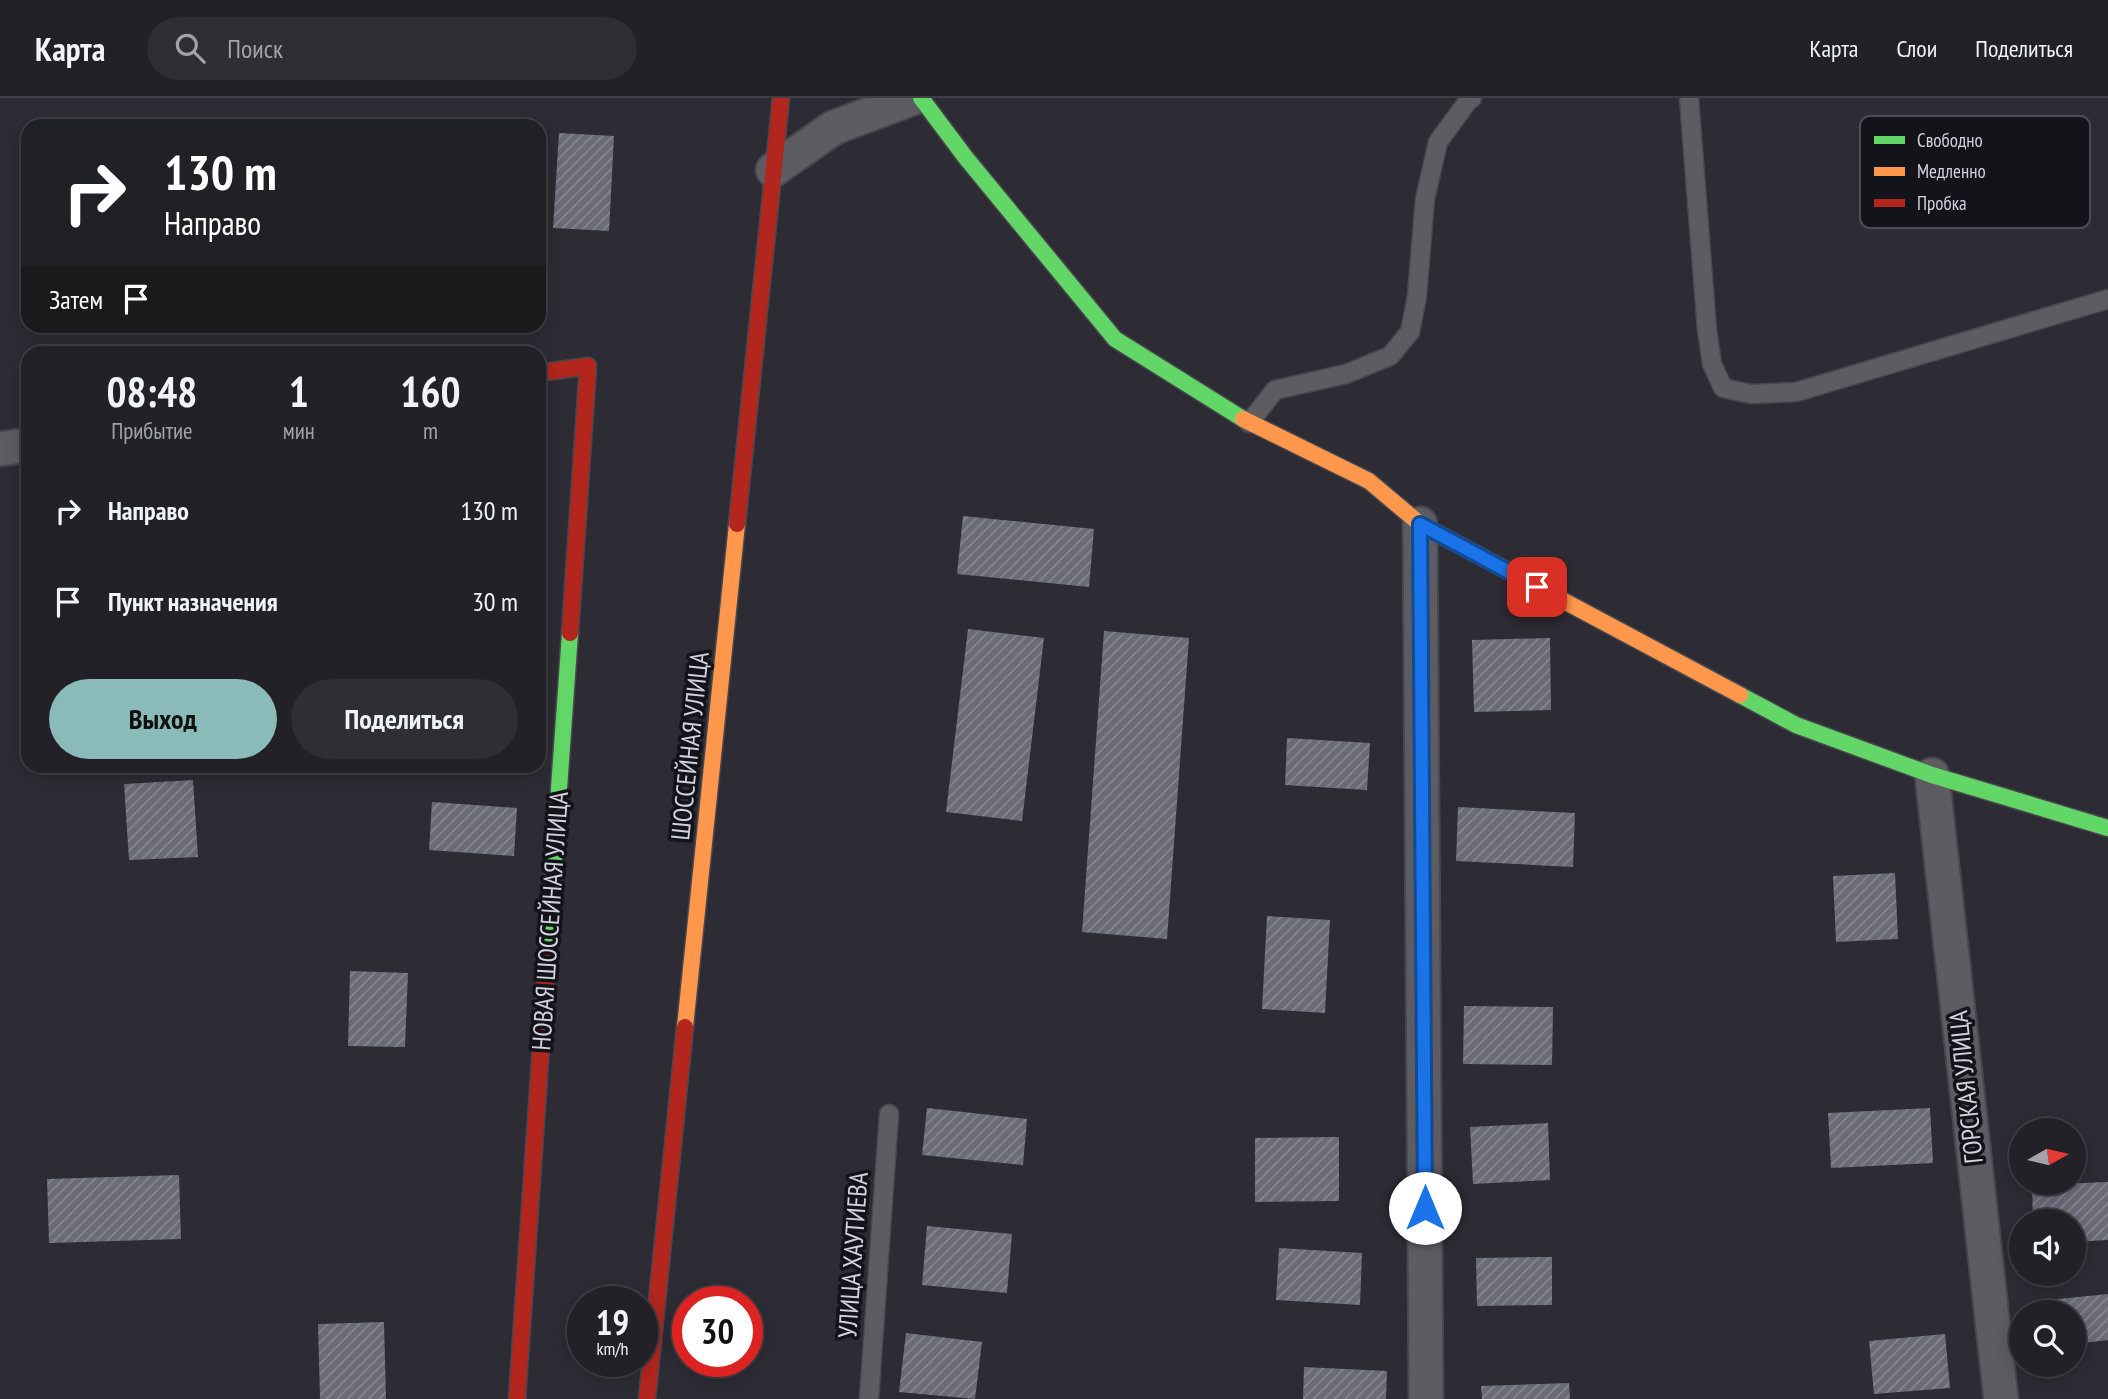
<!DOCTYPE html>
<html lang="ru">
<head>
<meta charset="utf-8">
<style>
  :root { --surface:#222127; --page:#2e2e33; --text:#f1f3f6; --muted:#a2a3a7; --line:#3f3e44; --accent:#8bbbb9 }
  body { margin:0; font-family:"PT Sans Narrow",sans-serif; background:var(--page); color:var(--text); height:100vh; display:flex; flex-direction:column; font-size:26px; white-space:nowrap }
  * { box-sizing:border-box; margin:0 }
  p { font-size:23px; color:var(--muted) }
  .icon { flex:none; width:38px; height:38px; fill:none; stroke:currentColor; stroke-width:2; stroke-linecap:round; stroke-linejoin:round }
  .map { position:relative; flex:1; overflow:hidden }
  .side { position:absolute; left:21px; top:248px; width:525px; height:427px; display:flex; flex-direction:column; background:var(--surface); border-radius:21px; box-shadow:0 4px 18px #0003,0 0 0 2px var(--line) }
  .side>* { flex:none }
  .hud { position:absolute; left:21px; top:21px; width:525px; height:214px; border-radius:21px; box-shadow:0 4px 18px #0003,0 0 0 2px var(--line); background:#202124; color:#fff; overflow:hidden }
  .needle { width:46px; rotate:82deg }
  .tools { position:absolute; left:2009px; top:1020px; display:grid; gap:14px }
  .tools a { display:grid; place-items:center; width:77px; height:77px; border-radius:50%; background:var(--surface); box-shadow:0 4px 18px #0003,0 0 0 2px var(--line); font-size:35px }
  .speed { position:absolute; left:567px; top:1188px; display:flex; gap:14px; font-size:35px; font-weight:700; text-align:center }
  .speed>* { display:grid; place-content:center; width:91px; height:91px; border-radius:50%; background:var(--surface); box-shadow:0 4px 18px #0003,0 0 0 2px var(--line); line-height:1 }
  .speed small { font-size:18px; font-weight:400 }
  .speed .limit { border:10px solid #d22; background:#fff; color:#111 }
  .pin { position:absolute; display:grid; place-items:center; width:60px; height:60px; color:#fff; margin:-30px; border-radius:14px; box-shadow:0 4px 10px #0006 }
  .me { position:absolute; width:77px; margin:-38px; rotate:0deg; stroke-linejoin:round; filter:drop-shadow(0 0 5px #0008) }
  .turn { display:flex; align-items:center; gap:24px; height:147px; padding:0 28px; font-size:32px }
  .turn .icon { width:91px; height:91px; stroke-width:2.5 }
  .turn b { display:block; font-size:49px; line-height:60px }
  .then { display:flex; align-items:center; height:66px; padding:0 28px; background:#0003; gap:14px; font-size:26px }
  .eta { display:flex; justify-content:space-evenly; align-items:center; height:119px; text-align:center }
  .eta b { font-size:42px; font-weight:600; line-height:49px }
  .action { display:flex; gap:14px; margin-top:auto; padding:14px 28px }
  .action a { flex:1; height:80px; border-radius:42px; background:var(--accent); color:#111; font-size:28px; font-weight:600; line-height:80px; text-align:center }
  .action a+a { background:var(--page); color:var(--text) }
  ul { padding:0; list-style:none }
  li { display:flex; align-items:center; gap:21px; height:91px; padding:0 28px }
  li div { flex:1 }
  li b { display:block; font-size:26px }
  li em { font-style:normal }
  header { display:flex; align-items:center; gap:42px; box-sizing:border-box; height:98px; padding:0 35px; background:var(--surface); border-bottom:2px solid var(--line) }
  header strong { font-size:33px }
  nav { display:flex; gap:38px; margin-inline-start:auto; font-size:24px }
  .search { width:490px; height:63px; background:var(--page); display:flex; align-items:center; gap:18px; box-sizing:border-box; padding:0 24px; border-radius:38px; color:var(--muted); font-size:26px }
  .map>svg:first-child { display:block }
  .building { fill:url(#building-hatch) }
  .lines { fill:none; stroke-linecap:round; stroke-linejoin:round }
  .lane-casing { stroke:#48474e; stroke-width:21 }
  .street-casing { stroke:#48474e; stroke-width:37 }
  .fast-casing { stroke:#48474e; stroke-width:19 }
  .slow-casing { stroke:#48474e; stroke-width:19 }
  .jam-casing { stroke:#48474e; stroke-width:19 }
  .lane { stroke:#5c5c61; stroke-width:18 }
  .street { stroke:#5c5c61; stroke-width:33 }
  .fast { stroke:#63d668; stroke-width:16 }
  .slow { stroke:#ff974d; stroke-width:16 }
  .jam { stroke:#b3261e; stroke-width:16 }
  .route-casing { stroke:#114b97; stroke-width:18 }
  .route { stroke:#1a73e8; stroke-width:12 }
  .labels { text-anchor:middle; stroke-width:7; stroke-linejoin:round; paint-order:stroke }
  .street-label { font-size:26px; fill:#d3d2dc; stroke:#13131a }
  .key { fill:#13131a; stroke:#4d4c54; stroke-width:2 }
  .key-label { font-size:19px; fill:#d3d2dc }
</style>
</head>
<body>
<header>
<strong>Карта</strong>
<div class="search"><svg class="icon" aria-label="search" viewBox="0 0 24 24"><circle cx="10" cy="10" r="6"/><path d="M15 15l6 6"/></svg>Поиск</div>
<nav><a>Карта</a><a>Слои</a><a>Поделиться</a></nav>
</header>
<div class="map">
<svg width="2108" height="1301" viewBox="0 0 2108 1301">
  <defs>
    <pattern id="building-hatch" width="6" height="6" patternUnits="userSpaceOnUse" patternTransform="scale(1.75)"><rect width="6" height="6" fill="#6b6a77"/><path d="M-1 1l2-2M0 6l6-6M5 7l2-2" fill="none" stroke="#868590"/></pattern>
  </defs>
  <rect width="100%" height="100%" fill="#2d2c34"/>
  <path class="building" d="M559 35 614 38 609 133 553 130Z
    M539 326H544L541 388H539Z
    M963 418 1094 431 1089 489 957 476Z
    M968 531 1044 540 1022 723 946 714Z
    M1104 533 1189 540 1167 841 1082 834Z
    M1550 540 1551 612 1474 614 1472 542Z
    M1287 640 1370 645 1367 692 1285 687Z
    M193 682 198 759 129 762 124 686Z
    M432 704 517 710 514 758 429 752Z
    M1458 709 1575 715 1573 769 1456 763Z
    M1895 775 1898 841 1836 844 1833 778Z
    M1267 818 1330 822 1325 915 1262 911Z
    M350 873 408 875 405 949 348 948Z
    M1464 908 1553 909 1552 967 1463 966Z
    M927 1010 1027 1021 1023 1067 922 1057Z
    M1930 1010 1933 1065 1831 1070 1828 1015Z
    M1548 1025 1550 1082 1473 1086 1470 1029Z
    M1339 1039V1103L1255 1104V1040Z
    M179 1077 181 1141 49 1145 47 1081Z
    M2108 1084V1142L2074 1144V1124H2033L2032 1087Z
    M927 1128 1012 1136 1007 1195 922 1187Z
    M1279 1150 1362 1155 1360 1207 1276 1202Z
    M1552 1159V1207L1477 1208 1476 1160Z
    M2108 1196V1242L2074 1246V1214H2039L2038 1203Z
    M384 1224 386 1301H320L318 1226Z
    M906 1235 982 1244 975 1301 899 1294Z
    M1945 1236 1950 1290 1874 1296 1869 1243Z
    M1304 1269 1387 1273 1386 1301H1303Z
    M1569 1285 1570 1301H1482L1481 1288Z"/>
  <g class="lines">
    <g class="lane-casing">
      <path id="lane" d="M1689 0 1707 232 1712 266 1723 290 1751 296 1796 294 2108 201
        M1249 325 1275 292 1346 276 1390 258 1410 234 1417 198 1425 101 1438 44 1468 3 1472 0
        M869 1301 889 1016"/>
    </g>
    <g class="street-casing">
      <path id="street" d="M773 72 833 30 913 0
        M0 351 28 347
        M1420 426 1426 1301
        M1932 677 2001 1301"/>
    </g>
    <g class="fast-casing">
      <path id="fast" d="M921 0 966 60 1115 241 1243 321
        M1740 597 1796 627 1932 677 2108 730
        M547 860 570 535"/>
    </g>
    <g class="slow-casing">
      <path id="slow" d="M1243 321 1369 383 1420 426 1740 597
        M685 929 737 426"/>
    </g>
    <g class="jam-casing">
      <path id="jam" d="M539 275 588 268 570 535
        M737 426 781 0
        M517 1301 547 860
        M647 1301 685 929"/>
    </g>
    <use href="#lane" class="lane"/>
    <use href="#street" class="street"/>
    <use href="#fast" class="fast"/>
    <use href="#slow" class="slow"/>
    <use href="#jam" class="jam"/>
  </g>
  <g class="lines">
    <g class="route-casing">
      <path id="route" d="M1425 1110 1420 426 1537 489"/>
    </g>
    <use href="#route" class="route"/>
  </g>
  <g class="labels">
    <g class="street-label">
      <text transform="translate(690 648) rotate(-84)" y="9">ШОССЕЙНАЯ УЛИЦА</text>
      <text transform="translate(550 823) rotate(-86)" y="9">НОВАЯ ШОССЕЙНАЯ УЛИЦА</text>
      <text transform="translate(1966 989) rotate(-96)" y="9">ГОРСКАЯ УЛИЦА</text>
      <text transform="translate(853 1157) rotate(-86)" y="9">УЛИЦА ХАУТИЕВА</text>
    </g>
  </g>
  <rect x="1860" y="18" width="230" height="112" rx="10" class="key"/>
  <rect x="1874" y="38" width="31" height="8" fill="#63d668"/>
  <rect x="1874" y="69" width="31" height="9" fill="#ff974d"/>
  <rect x="1874" y="101" width="31" height="8" fill="#b3261e"/>
  <g class="key-label">
    <text x="1917" y="49">Свободно</text>
    <text x="1917" y="80">Медленно</text>
    <text x="1917" y="112">Пробка</text>
  </g>
</svg>
<div class="tools">
<a><svg class="needle" viewBox="-14 -14 28 28"><path d="M0-13l5 13h-10z" fill="#e53935"/><path d="M0 13l5-13h-10z" fill="#a2a3a7"/></svg></a>
<a><svg class="icon" aria-label="sound" viewBox="0 0 24 24"><path d="M4 9h4l5-4v14l-5-4H4zM17 9q2 3 0 6"/></svg></a>
<a><svg class="icon" aria-label="search" viewBox="0 0 24 24"><circle cx="10" cy="10" r="6"/><path d="M15 15l6 6"/></svg></a>
</div>
<div class="speed"><div>19<small>km/h</small></div><div class="limit">30</div></div>
<div class="pin" style="left:1537px;top:489px;background:#d93025"><svg class="icon" aria-label="arrive" viewBox="0 0 24 24"><path d="M6 21V4h12l-3 4 3 4H6"/></svg></div>
<svg class="me" style="left:1425px;top:1110px" viewBox="-20 -20 40 40"><circle r="19" fill="#fff"/><path d="M0-13L10 11 0 6-10 11z" fill="#1a73e8"/></svg>
<div class="hud">
<div class="turn"><svg class="icon" aria-label="right" viewBox="0 0 24 24"><path d="M7 20v-9h11M14 6l5 5-5 5"/></svg><div><b>130 m</b>Направо</div></div>
<div class="then">Затем<svg class="icon" aria-label="arrive" viewBox="0 0 24 24"><path d="M6 21V4h12l-3 4 3 4H6"/></svg></div>
</div>
<section class="side">
<div class="eta">
<div><b>08:48</b><p>Прибытие</p></div>
<div><b>1</b><p>мин</p></div>
<div><b>160</b><p>m</p></div>
</div>
<ul>
<li><svg class="icon" aria-label="right" viewBox="0 0 24 24"><path d="M7 20v-9h11M14 6l5 5-5 5"/></svg><div><b>Направо</b></div><em>130 m</em></li>
<li><svg class="icon" aria-label="arrive" viewBox="0 0 24 24"><path d="M6 21V4h12l-3 4 3 4H6"/></svg><div><b>Пункт назначения</b></div><em>30 m</em></li>
</ul>
<div class="action"><a>Выход</a><a>Поделиться</a></div>
</section>
</div>
</body>
</html>
